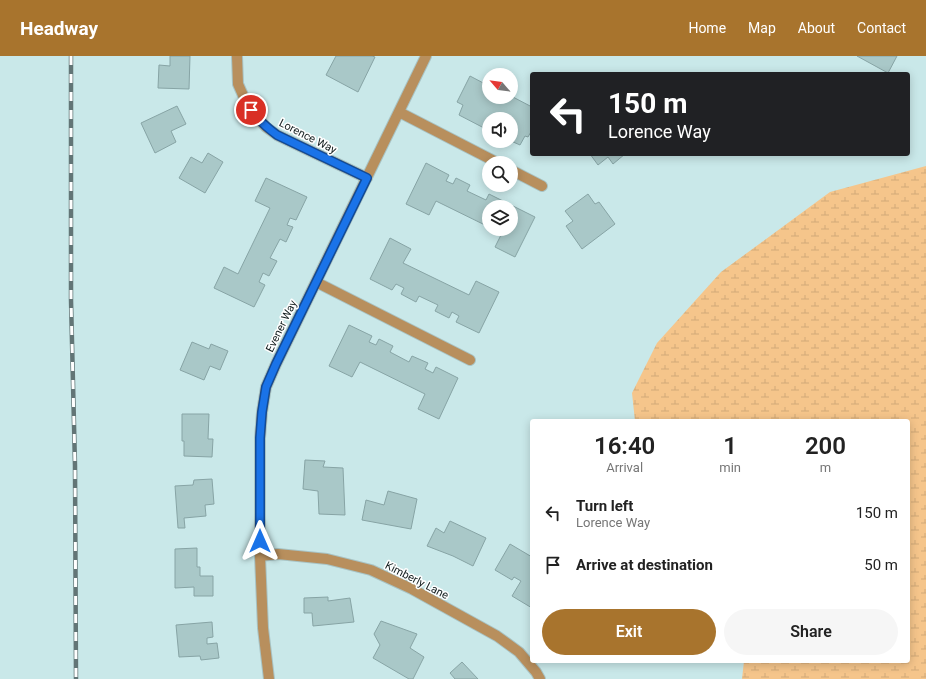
<!DOCTYPE html>
<html lang="en">
<head>
<meta charset="utf-8">
<style>
  :root { --surface:#fff; --page:#f6f6f6; --text:#222; --muted:#767676; --accent:#a8742d }
  body { margin:0; font-family:Roboto,sans-serif; background:var(--page); color:var(--text); height:100vh; display:flex; flex-direction:column; font-size:15px; white-space:nowrap }
  * { box-sizing:border-box; margin:0 }
  p { font-size:13px; color:var(--muted) }
  .icon { flex:none; width:22px; height:22px; fill:none; stroke:currentColor; stroke-width:2; stroke-linecap:round; stroke-linejoin:round }
  .map { position:relative; flex:1; overflow:hidden }
  .details { position:absolute; left:530px; top:363px; width:380px; height:244px; display:flex; flex-direction:column; background:var(--surface); border-radius:4px; box-shadow:0 2px 10px #0003 }
  .details>* { flex:none }
  .banner { position:absolute; left:530px; top:16px; width:380px; height:84px; border-radius:4px; box-shadow:0 2px 10px #0003; background:#202124; color:#fff; overflow:hidden }
  .needle { width:26px; rotate:298deg }
  .fabs { position:absolute; left:482px; top:12px; display:grid; gap:8px }
  .fabs a { display:grid; place-items:center; width:36px; height:36px; border-radius:50%; background:var(--surface); box-shadow:0 2px 10px #0003; font-size:20px }
  .pin { position:absolute; display:grid; place-items:center; width:34px; height:34px; color:#fff; margin:-17px; border:2px solid #fff; border-radius:50%; box-shadow:0 1px 4px #0007 }
  .me { position:absolute; width:44px; margin:-22px; rotate:0deg; stroke-linejoin:round; filter:drop-shadow(0 0 3px #0008) }
  .turn { display:flex; align-items:center; gap:14px; height:84px; padding:0 12px; font-size:18px }
  .turn .icon { width:52px; height:52px; stroke-width:2.5 }
  .turn b { display:block; font-size:28px; line-height:34px }
  .eta { display:flex; justify-content:space-evenly; align-items:center; height:68px; text-align:center }
  .eta b { font-size:24px; font-weight:600; line-height:28px }
  .cta { display:flex; gap:8px; margin-top:auto; padding:8px 12px }
  .cta a { flex:1; height:46px; border-radius:24px; background:var(--accent); color:#fff; font-size:16px; font-weight:600; line-height:46px; text-align:center }
  .cta a+a { background:var(--page); color:var(--text) }
  ul { padding:0; list-style:none }
  li { display:flex; align-items:center; gap:12px; height:52px; padding:0 12px }
  li div { flex:1 }
  li b { display:block; font-size:15px }
  li em { font-style:normal }
  header { display:flex; align-items:center; gap:24px; box-sizing:border-box; height:56px; padding:0 20px; background:var(--accent); color:#fff }
  header strong { font-size:19px }
  nav { display:flex; gap:22px; margin-inline-start:auto; font-size:14px }
  .map>svg:first-child { display:block }
  .wetland { fill:url(#wetland-marsh) }
  .building { fill:#a9c8c8; stroke:#87a4a5 }
  .lines { fill:none; stroke-linecap:round; stroke-linejoin:round }
  .minor-casing { stroke:#a8c3c4; stroke-width:12 }
  .minor { stroke:#b88f5d; stroke-width:10 }
  .rail-casing { stroke:#627576; stroke-width:4.5 }
  .rail { stroke:#fff; stroke-width:3; stroke-dasharray:9; stroke-linecap:butt }
  .route-casing { stroke:#114b97; stroke-width:10 }
  .route { stroke:#1a73e8; stroke-width:7 }
  .labels { text-anchor:middle; stroke-width:3; stroke-linejoin:round; paint-order:stroke }
  .street-label { font-size:11px; fill:#121d1e; stroke:#fff }
</style>
</head>
<body>
<header>
<strong>Headway</strong>
<nav><a>Home</a><a>Map</a><a>About</a><a>Contact</a></nav>
</header>
<div class="map">
<svg width="926" height="623" viewBox="0 0 926 623">
  <defs>
    <pattern id="wetland-marsh" width="20" height="14" patternUnits="userSpaceOnUse"><rect width="20" height="14" fill="#f5c58b"/><path d="M1 5h8M5 5V1M11 12h8M15 12V8" fill="none" stroke="#d1a978"/></pattern>
  </defs>
  <rect width="100%" height="100%" fill="#c9e8e9"/>
  <path class="wetland" d="M926 110V623H742L744 605H908V365H635L632 337 657 287 721 216 830 136Z"/>
  <path class="building" d="M170 0H190L189 33 158 32 159 9 170 10Z
    M336 0H372L375 1 358 36 326 19Z
    M857 0H897L888 17Z
    M470 20 489 30V41L511 40 532 51V74L528 81 525 80 520 89 511 85V63H491L488 62 484 72 459 59 463 49 457 46Z
    M177 50 186 68 171 75 176 86 155 97 141 67Z
    M208 97 223 106 205 137 179 122 191 101 202 107Z
    M590 98H625L613 108 608 101 598 109Z
    M426 107 449 119 446 125 453 128 456 122 470 129 467 135 486 144 489 138 505 146 502 151H489V171L436 145 429 159 406 148Z
    M266 122 307 141 296 164 290 162 287 169 293 171 286 186 280 183 270 202 277 205 269 220 263 217 259 226 265 229 254 251 214 232 224 211 238 218 270 152 255 145Z
    M588 138 595 148 599 146 615 168 582 193 566 170 573 165 565 155Z
    M513 150 535 161 515 201 495 191 502 177 494 173H511V153Z
    M390 182 411 193 403 207 469 239 476 225 499 236 479 277 456 266 459 260 452 256 449 262 435 255 438 249 419 240 416 246 401 238 404 232 396 228 392 234 370 223Z
    M349 269 372 280 369 286 376 289 379 283 393 290 390 296 409 306 412 300 428 307 425 313 433 317 436 311 458 322 439 363 418 353 425 338 360 306 352 321 329 310Z
    M192 286 209 293 211 288 228 295 220 314 210 310 204 324 180 314Z
    M182 358H209L208 383H213L212 401 184 400V385H182Z
    M305 404 325 405 323 411 343 412 345 459 319 458 318 435 303 433Z
    M212 423 214 448 205 449 206 460 184 462 185 472H178L175 430 193 429 194 424Z
    M388 435 417 443 411 473 362 464 366 444 384 449Z
    M450 465 486 482 473 510 453 500 427 490 436 472 444 477Z
    M510 488 532 501V552L512 540 521 525 514 521 512 524 495 514Z
    M197 492V511H200V520H213V540H194V531L175 532V493Z
    M328 541V545L350 542 354 566 313 570 312 557H304V542Z
    M381 565 417 578 410 592 424 601 413 623H409L373 602 380 589 374 578Z
    M212 566 213 581 207 582V588L217 587 219 602 201 604 200 600 179 601 176 569Z
    M462 606 478 623H455L450 617Z"/>
  <g class="lines">
    <g class="minor-casing">
      <path id="minor" d="M237 0 238 28 246 46 257 61 266 71 277 79 367 122
        M399 56 498 107
        M511 114 542 130
        M316 226 470 304
        M260 500 278 498 327 503 371 514 412 533 497 580 519 596 536 616 540 623
        M269 623 263 572 260 500V382L262 356 266 331 276 308 426 0"/>
    </g>
    <use href="#minor" class="minor"/>
    <g class="rail-casing">
      <path id="rail" d="M71 0V244L75 410 76 623"/>
    </g>
    <use href="#rail" class="rail"/>
  </g>
  <g class="lines">
    <g class="route-casing">
      <path id="route" d="M251 54C259 65 266 71 277 79L367 122 276 308 266 331 262 356 260 382V485"/>
    </g>
    <use href="#route" class="route"/>
  </g>
  <g class="labels">
    <g class="street-label">
      <text transform="translate(308 80) rotate(27)" y="4">Lorence Way</text>
      <text transform="translate(281 270) rotate(-64)" y="4">Evener Way</text>
      <text transform="translate(417 524) rotate(27)" y="4">Kimberly Lane</text>
    </g>
  </g>
</svg>
<div class="fabs">
<a><svg class="needle" viewBox="-14 -14 28 28"><path d="M0-13l5 13h-10z" fill="#e53935"/><path d="M0 13l5-13h-10z" fill="#767676"/></svg></a>
<a><svg class="icon" aria-label="sound" viewBox="0 0 24 24"><path d="M4 9h4l5-4v14l-5-4H4zM17 9q2 3 0 6"/></svg></a>
<a><svg class="icon" aria-label="search" viewBox="0 0 24 24"><circle cx="10" cy="10" r="6"/><path d="M15 15l6 6"/></svg></a>
<a><svg class="icon" aria-label="layers" viewBox="0 0 24 24"><path d="M12 4l9 5-9 5-9-5zM3 14l9 5 9-5"/></svg></a>
</div>
<div class="pin" style="left:251px;top:54px;background:#d93025"><svg class="icon" aria-label="arrive" viewBox="0 0 24 24"><path d="M6 21V4h12l-3 4 3 4H6"/></svg></div>
<svg class="me" style="left:260px;top:485px" viewBox="-20 -20 40 40"><path d="M0-17L14 15 0 8-14 15z" fill="#1a73e8" stroke="#fff" stroke-width="4"/></svg>
<div class="banner">
<div class="turn"><svg class="icon" aria-label="left" viewBox="0 0 24 24"><path d="M17 20v-9H6M10 6l-5 5 5 5"/></svg><div><b>150 m</b>Lorence Way</div></div>
</div>
<section class="details">
<div class="eta">
<div><b>16:40</b><p>Arrival</p></div>
<div><b>1</b><p>min</p></div>
<div><b>200</b><p>m</p></div>
</div>
<ul>
<li><svg class="icon" aria-label="left" viewBox="0 0 24 24"><path d="M17 20v-9H6M10 6l-5 5 5 5"/></svg><div><b>Turn left</b><p>Lorence Way</p></div><em>150 m</em></li>
<li><svg class="icon" aria-label="arrive" viewBox="0 0 24 24"><path d="M6 21V4h12l-3 4 3 4H6"/></svg><div><b>Arrive at destination</b></div><em>50 m</em></li>
</ul>
<div class="cta"><a>Exit</a><a>Share</a></div>
</section>
</div>
</body>
</html>
